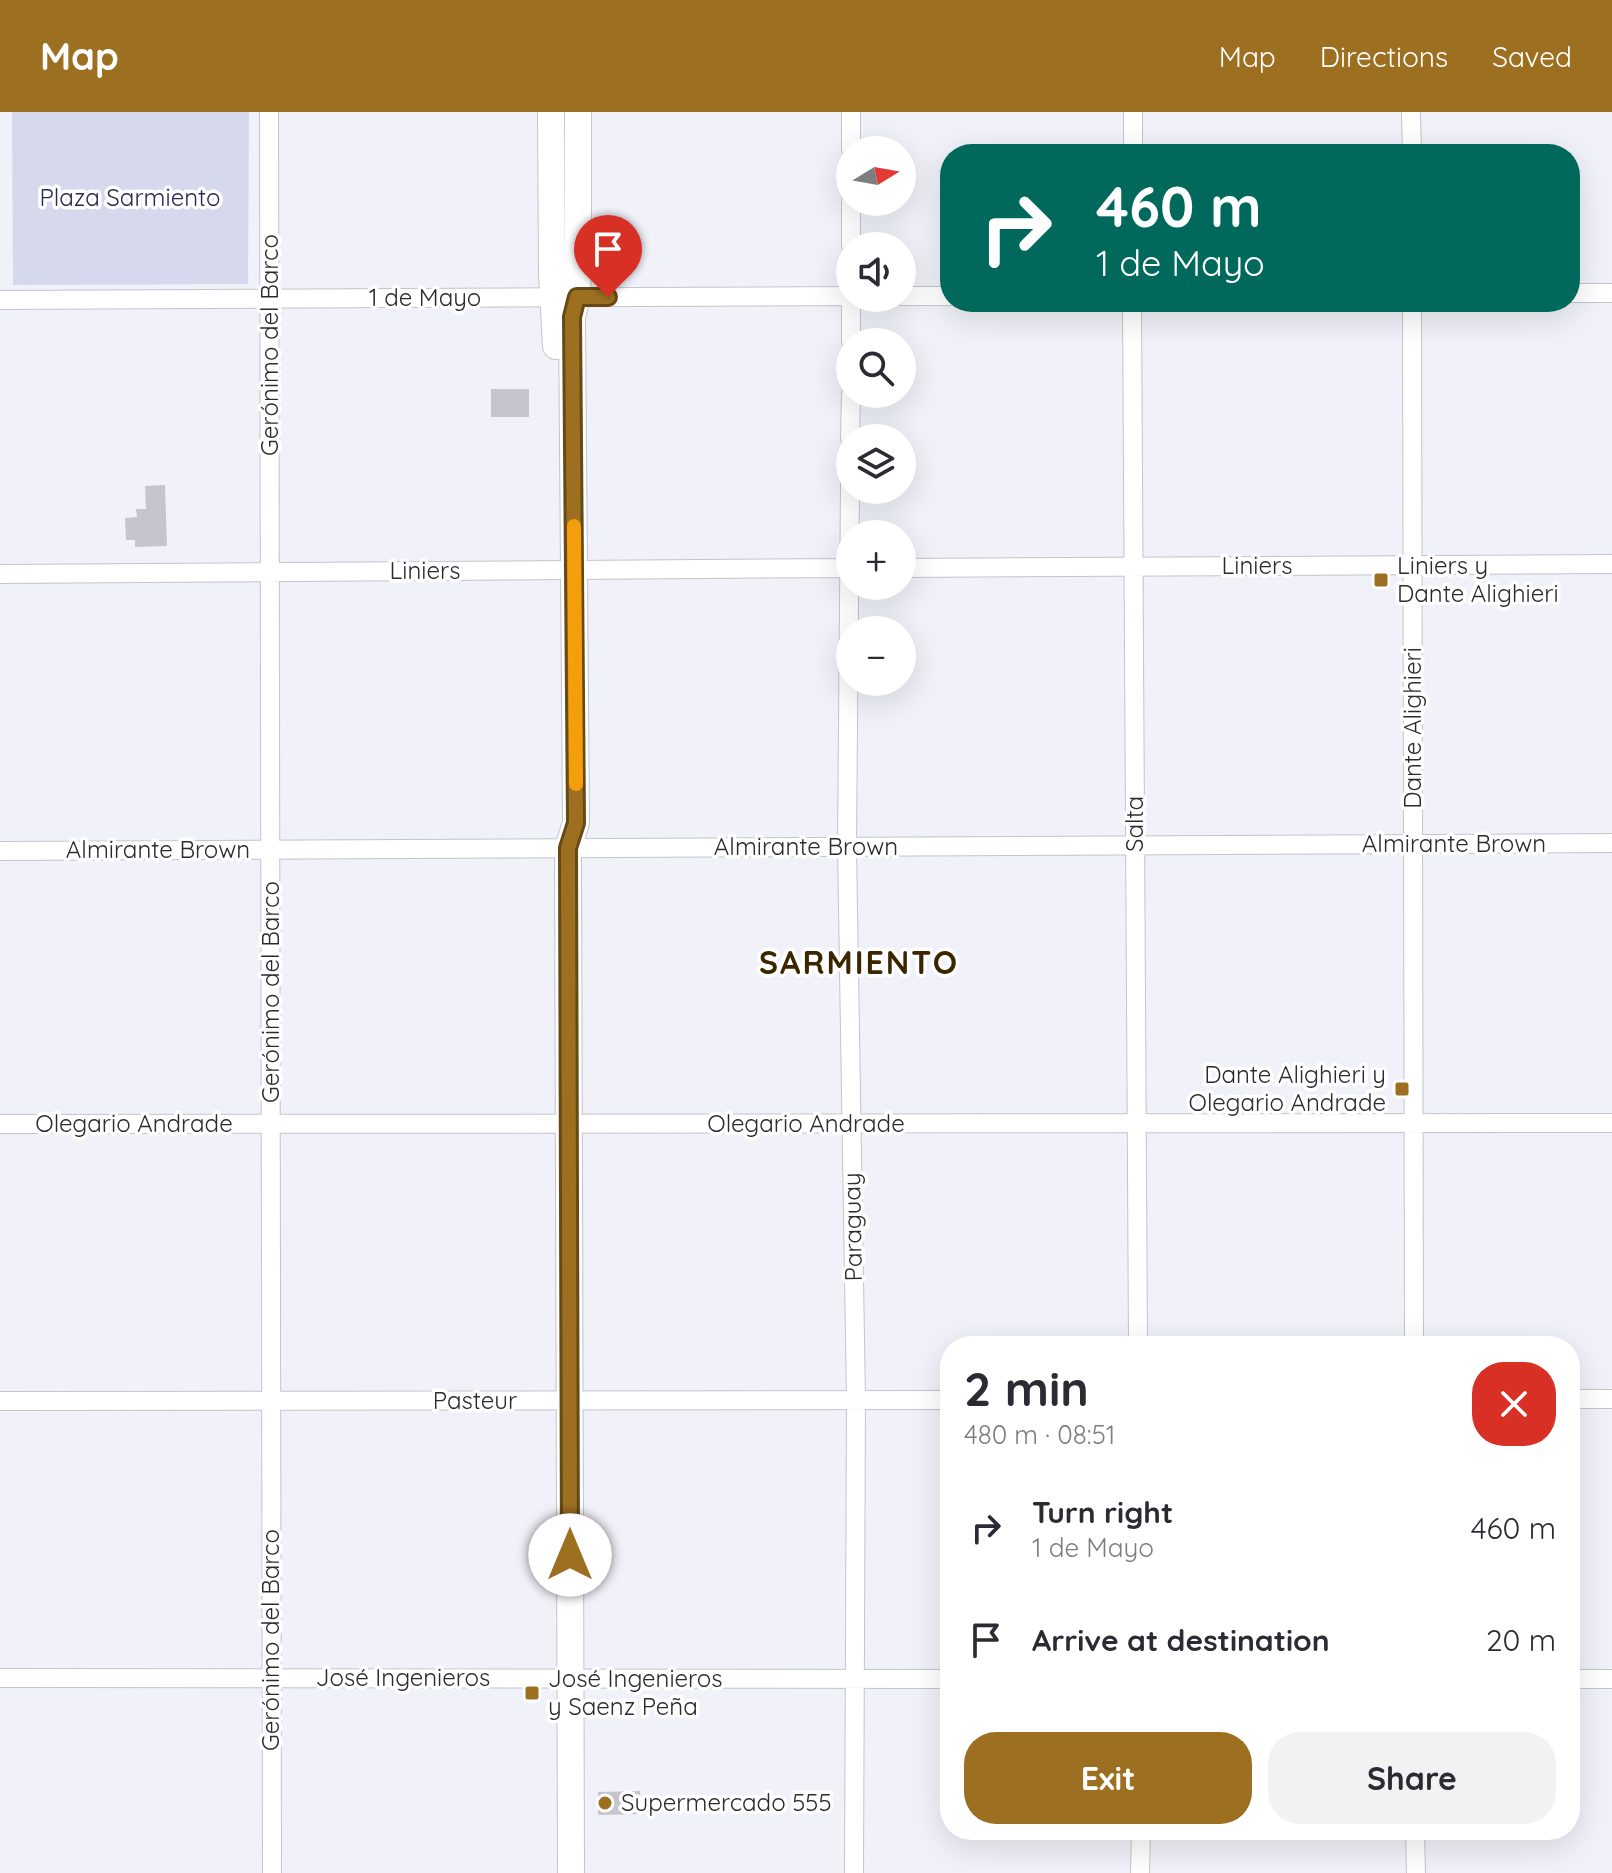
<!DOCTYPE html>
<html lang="en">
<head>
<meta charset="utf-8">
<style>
  :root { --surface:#fff; --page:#f2f2f3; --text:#2b2b33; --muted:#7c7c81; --accent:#9d7021 }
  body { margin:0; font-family:Quicksand,sans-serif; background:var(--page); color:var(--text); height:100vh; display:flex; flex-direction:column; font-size:30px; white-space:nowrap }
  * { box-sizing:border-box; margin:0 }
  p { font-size:26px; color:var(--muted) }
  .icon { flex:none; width:44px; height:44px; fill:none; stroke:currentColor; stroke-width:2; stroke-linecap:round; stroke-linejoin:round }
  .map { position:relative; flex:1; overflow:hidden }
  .sheet { position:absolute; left:940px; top:1224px; width:640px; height:504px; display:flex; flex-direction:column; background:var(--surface); border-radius:32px; box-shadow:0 8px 32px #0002 }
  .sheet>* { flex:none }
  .top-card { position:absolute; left:940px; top:32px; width:640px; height:168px; border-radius:32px; box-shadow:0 8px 32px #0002; background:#00695c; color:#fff; overflow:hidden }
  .needle { width:52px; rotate:79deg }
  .controls { position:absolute; left:836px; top:24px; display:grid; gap:16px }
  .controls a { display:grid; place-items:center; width:80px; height:80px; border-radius:50%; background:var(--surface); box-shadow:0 8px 32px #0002; font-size:40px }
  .pin { position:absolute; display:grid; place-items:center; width:68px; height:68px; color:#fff; margin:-82px -34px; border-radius:50% 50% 50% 0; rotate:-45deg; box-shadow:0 0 8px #0007 }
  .pin .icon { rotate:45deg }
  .me { position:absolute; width:88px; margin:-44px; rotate:0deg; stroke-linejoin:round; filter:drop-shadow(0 0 6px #0008) }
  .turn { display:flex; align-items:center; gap:28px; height:168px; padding:0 24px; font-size:36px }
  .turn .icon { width:104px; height:104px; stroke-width:2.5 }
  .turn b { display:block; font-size:56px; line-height:68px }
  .round { display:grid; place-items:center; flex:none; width:84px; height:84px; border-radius:32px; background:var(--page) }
  .head { display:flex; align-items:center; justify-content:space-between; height:136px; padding:0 24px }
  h1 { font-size:48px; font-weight:800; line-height:60px }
  .cta { display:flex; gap:16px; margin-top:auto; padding:16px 24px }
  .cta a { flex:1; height:92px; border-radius:32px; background:var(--accent); color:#fff; font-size:32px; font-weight:800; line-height:92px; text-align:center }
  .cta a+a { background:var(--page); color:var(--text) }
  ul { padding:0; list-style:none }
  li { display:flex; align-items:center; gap:24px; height:112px; padding:0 24px }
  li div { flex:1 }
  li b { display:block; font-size:30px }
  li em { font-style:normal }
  header { display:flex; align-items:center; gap:48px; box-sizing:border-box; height:112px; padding:0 40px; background:var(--accent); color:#fff }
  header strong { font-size:38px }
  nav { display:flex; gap:44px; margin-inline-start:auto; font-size:28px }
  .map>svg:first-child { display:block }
  .green { fill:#d6d8ed }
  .building { fill:#c5c5cd }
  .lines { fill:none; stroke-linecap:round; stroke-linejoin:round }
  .minor-casing { stroke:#c3c4cc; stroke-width:20 }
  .secondary-casing { stroke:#c3c4cc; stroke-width:28 }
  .minor { stroke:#fff; stroke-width:18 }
  .secondary { stroke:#fff; stroke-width:26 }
  .route-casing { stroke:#664915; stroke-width:20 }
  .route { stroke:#9d7021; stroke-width:14 }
  .slow { stroke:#f59e0b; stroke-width:14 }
  .poi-dot { fill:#9d7021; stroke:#fff; stroke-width:3 }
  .labels { text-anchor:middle; stroke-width:7; stroke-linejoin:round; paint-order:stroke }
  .park-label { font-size:24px; fill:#292853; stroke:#fff }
  .street-label { font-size:24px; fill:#2b2b2e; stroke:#fff }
  .poi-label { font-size:24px; fill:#2b2b2e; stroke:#fff; text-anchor:start }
  .district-label { font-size:32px; font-weight:bold; letter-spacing:2px; fill:#3b2600; stroke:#fff }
</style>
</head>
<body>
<header>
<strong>Map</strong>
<nav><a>Map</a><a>Directions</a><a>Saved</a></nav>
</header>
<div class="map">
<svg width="1612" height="1761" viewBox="0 0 1612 1761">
  <rect width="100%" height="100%" fill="#f1f1f9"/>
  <path class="green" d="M12 0H249L248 172 13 173Z"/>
  <path class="building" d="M491 277H529V305H491Z
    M165 373 167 434 135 435V428H126L125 406 137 405 136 397H146L145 374Z
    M640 1679V1702L598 1703V1680Z"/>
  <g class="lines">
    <g class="minor-casing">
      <path id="minor" d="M269 0 272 1761
        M851 0V38
        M1411 0 1412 42
        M1133 42V0
        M851 90V134
        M1570 181H1612
        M902 184H950
        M0 188 850 184
        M1132 190 1138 1234
        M1412 190 1414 1234
        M851 230V186
        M850 326 851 282
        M850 373 847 735 856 1288 854 1761
        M902 456 1612 452
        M0 462 850 456
        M0 739 1612 731
        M0 1012 1612 1011
        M1570 1287H1612
        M0 1289 950 1288
        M0 1566 950 1567
        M1570 1567H1612
        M1415 1718 1416 1761
        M1140 1761 1141 1718"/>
    </g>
    <g class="secondary-casing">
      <path id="secondary" d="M551 0 552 162 556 234
        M571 1761 568 736 576 711 572 205 577 185 578 155V0"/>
    </g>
    <use href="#minor" class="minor"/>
    <use href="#secondary" class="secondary"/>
  </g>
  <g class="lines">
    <g class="route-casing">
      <path id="route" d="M570 1443 568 736 576 711 572 205 577 185H608"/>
    </g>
    <use href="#route" class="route"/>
    <path class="slow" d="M574 414 576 672"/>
  </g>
  <g class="poi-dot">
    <rect x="1373" y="460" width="16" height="16" rx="4"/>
    <rect x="1394" y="969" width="16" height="16" rx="4"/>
    <rect x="524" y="1573" width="16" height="16" rx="4"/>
    <circle cx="605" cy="1691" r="8"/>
  </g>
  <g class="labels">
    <g class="park-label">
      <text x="130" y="94">Plaza Sarmiento</text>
    </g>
    <g class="street-label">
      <text x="425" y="194">1 de Mayo</text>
      <text transform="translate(270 233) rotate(-90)" y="8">Gerónimo del Barco</text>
      <text x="1257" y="462">Liniers</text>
      <text x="425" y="467">Liniers</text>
      <text transform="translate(1413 616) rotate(-90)" y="8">Dante Alighieri</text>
      <text transform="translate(1135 712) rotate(-90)" y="8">Salta</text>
      <text x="1454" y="740">Almirante Brown</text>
      <text x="806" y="743">Almirante Brown</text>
      <text x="158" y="746">Almirante Brown</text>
      <text transform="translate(271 880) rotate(-90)" y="8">Gerónimo del Barco</text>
      <text x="134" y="1020">Olegario Andrade</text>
      <text x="806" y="1020">Olegario Andrade</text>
      <text transform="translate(853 1115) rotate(-91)" y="8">Paraguay</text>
      <text x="475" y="1297">Pasteur</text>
      <text transform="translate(271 1528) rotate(-90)" y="8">Gerónimo del Barco</text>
      <text x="403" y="1574">José Ingenieros</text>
    </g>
    <g class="poi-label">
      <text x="1397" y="462">Liniers y<tspan x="1397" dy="28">Dante Alighieri</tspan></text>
      <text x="1386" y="971" text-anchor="end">Dante Alighieri y<tspan x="1386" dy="28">Olegario Andrade</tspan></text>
      <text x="548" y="1575">José Ingenieros<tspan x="548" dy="28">y Saenz Peña</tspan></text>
      <text x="621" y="1699">Supermercado 555</text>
    </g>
    <g class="district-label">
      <text x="859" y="862">SARMIENTO</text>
    </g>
  </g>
</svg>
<div class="controls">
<a><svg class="needle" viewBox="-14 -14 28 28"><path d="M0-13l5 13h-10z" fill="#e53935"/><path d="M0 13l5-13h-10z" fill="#7c7c81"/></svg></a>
<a><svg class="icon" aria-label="sound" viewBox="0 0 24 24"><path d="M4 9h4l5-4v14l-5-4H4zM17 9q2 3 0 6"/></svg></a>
<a><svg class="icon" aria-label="search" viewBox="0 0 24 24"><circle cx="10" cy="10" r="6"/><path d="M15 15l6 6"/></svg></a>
<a><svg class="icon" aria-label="layers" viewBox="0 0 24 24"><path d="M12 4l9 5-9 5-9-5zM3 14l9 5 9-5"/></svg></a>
<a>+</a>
<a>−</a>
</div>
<div class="pin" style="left:608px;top:185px;background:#d93025"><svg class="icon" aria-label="arrive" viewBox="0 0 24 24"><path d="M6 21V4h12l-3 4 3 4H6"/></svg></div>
<svg class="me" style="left:570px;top:1443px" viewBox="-20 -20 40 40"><circle r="19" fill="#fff"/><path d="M0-13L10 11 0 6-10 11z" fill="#9d7021"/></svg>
<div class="top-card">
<div class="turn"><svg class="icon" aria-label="right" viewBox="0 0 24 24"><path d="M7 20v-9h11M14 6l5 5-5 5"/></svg><div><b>460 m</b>1 de Mayo</div></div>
</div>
<section class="sheet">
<div class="head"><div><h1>2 min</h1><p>480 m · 08:51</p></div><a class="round" style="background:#d93025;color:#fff"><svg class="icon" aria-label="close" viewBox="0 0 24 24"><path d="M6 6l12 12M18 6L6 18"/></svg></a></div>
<ul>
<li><svg class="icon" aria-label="right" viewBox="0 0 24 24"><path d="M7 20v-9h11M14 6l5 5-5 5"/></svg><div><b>Turn right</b><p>1 de Mayo</p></div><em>460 m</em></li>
<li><svg class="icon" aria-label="arrive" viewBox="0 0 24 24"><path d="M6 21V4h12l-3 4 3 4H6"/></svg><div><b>Arrive at destination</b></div><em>20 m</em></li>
</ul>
<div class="cta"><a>Exit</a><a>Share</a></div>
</section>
</div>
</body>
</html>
